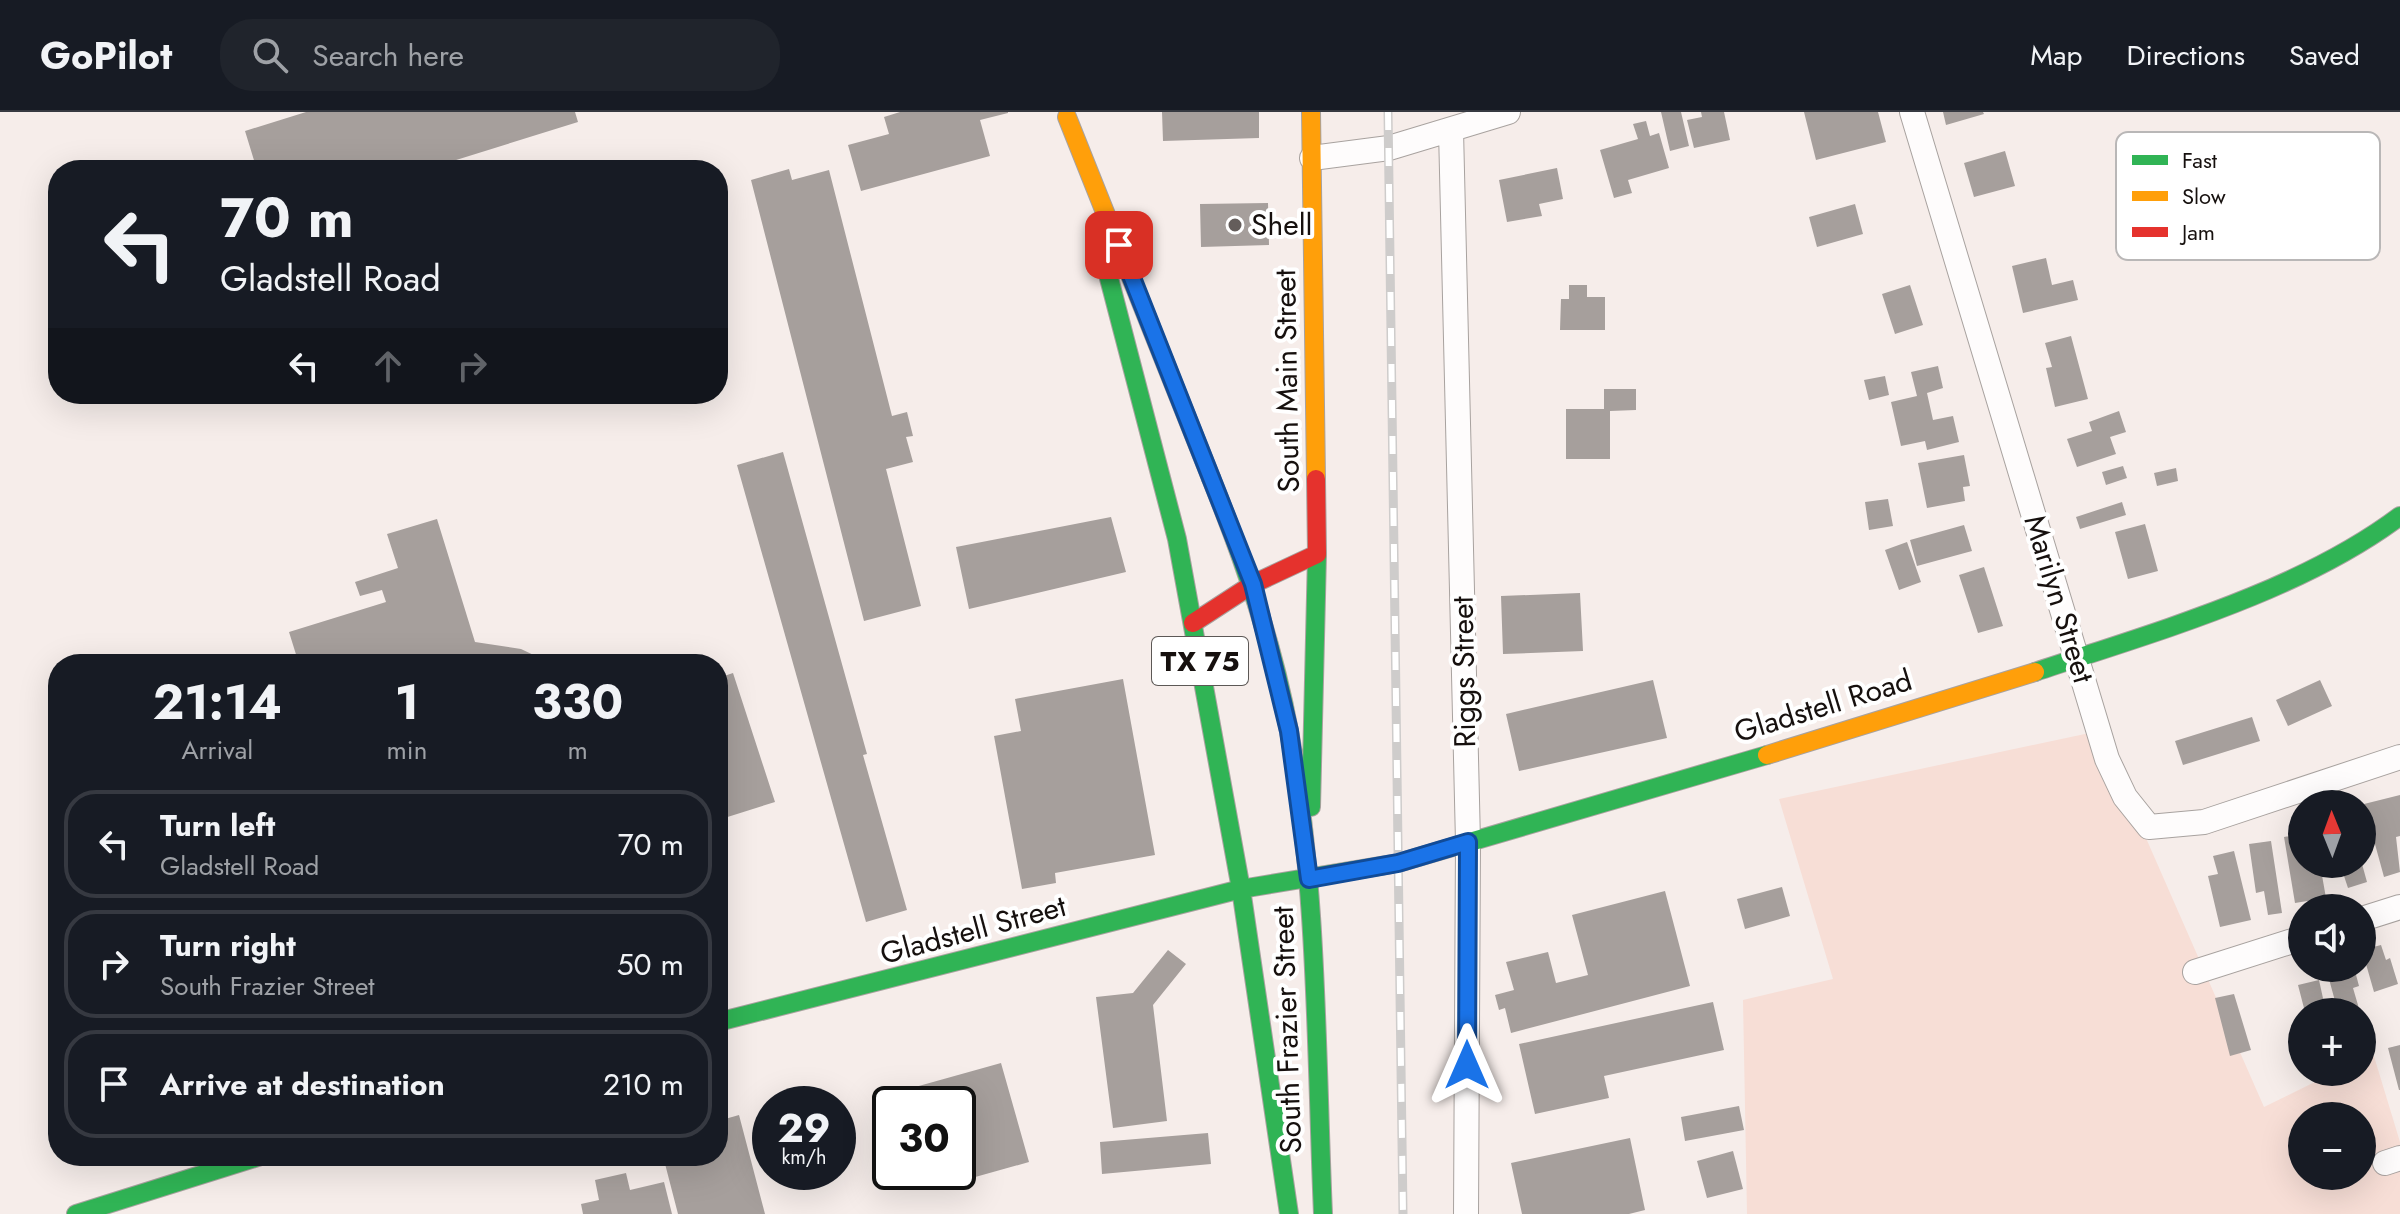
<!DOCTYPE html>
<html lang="en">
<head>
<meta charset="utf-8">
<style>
  :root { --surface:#171b24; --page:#20242c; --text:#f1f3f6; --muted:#9ea1a6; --line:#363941 }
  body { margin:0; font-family:Jost,sans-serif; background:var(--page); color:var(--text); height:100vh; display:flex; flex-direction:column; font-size:30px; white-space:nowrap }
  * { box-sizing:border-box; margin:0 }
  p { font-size:26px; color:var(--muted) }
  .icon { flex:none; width:44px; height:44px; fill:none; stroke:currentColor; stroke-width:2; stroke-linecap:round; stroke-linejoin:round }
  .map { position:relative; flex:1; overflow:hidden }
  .details { position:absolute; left:48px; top:542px; width:680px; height:512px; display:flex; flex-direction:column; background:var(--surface); border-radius:32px; box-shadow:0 8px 32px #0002 }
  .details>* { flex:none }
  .hud { position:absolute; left:48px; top:48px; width:680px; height:244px; border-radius:32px; box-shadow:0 8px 32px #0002; background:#171b24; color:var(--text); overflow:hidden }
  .needle { width:52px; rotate:359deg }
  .buttons { position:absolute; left:2288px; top:678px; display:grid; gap:16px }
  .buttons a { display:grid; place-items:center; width:88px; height:88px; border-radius:50%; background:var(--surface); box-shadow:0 8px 32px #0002; font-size:40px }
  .speed { position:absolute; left:752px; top:974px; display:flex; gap:16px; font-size:40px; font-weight:700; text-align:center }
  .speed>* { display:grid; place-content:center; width:104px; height:104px; border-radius:50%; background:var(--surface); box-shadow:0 8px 32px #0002; line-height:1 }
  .speed small { font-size:20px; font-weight:400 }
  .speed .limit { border:4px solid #111; border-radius:12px; background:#fff; color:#111 }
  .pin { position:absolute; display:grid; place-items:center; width:68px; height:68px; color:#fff; margin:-34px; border-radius:16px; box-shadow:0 4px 12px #0006 }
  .me { position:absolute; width:88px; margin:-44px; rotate:0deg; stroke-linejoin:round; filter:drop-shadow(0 0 6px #0008) }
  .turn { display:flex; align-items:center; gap:28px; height:168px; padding:0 40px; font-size:36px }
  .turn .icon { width:104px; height:104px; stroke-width:2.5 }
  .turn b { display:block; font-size:56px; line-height:68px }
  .lanes { display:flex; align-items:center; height:76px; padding:0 40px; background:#0003; justify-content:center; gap:40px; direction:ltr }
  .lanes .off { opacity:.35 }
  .eta { display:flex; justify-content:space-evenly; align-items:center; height:136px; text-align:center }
  .eta b { font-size:48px; font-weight:700; line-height:56px }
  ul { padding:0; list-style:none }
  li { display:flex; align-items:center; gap:24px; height:108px; margin:0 16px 12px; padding:0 24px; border:4px solid var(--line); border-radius:32px }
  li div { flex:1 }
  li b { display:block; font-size:30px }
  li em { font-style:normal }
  header { display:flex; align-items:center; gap:48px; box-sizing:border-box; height:112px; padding:0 40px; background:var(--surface); border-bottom:2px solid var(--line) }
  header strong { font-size:38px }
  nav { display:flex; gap:44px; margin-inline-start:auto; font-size:28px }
  .search { width:560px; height:72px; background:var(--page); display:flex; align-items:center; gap:20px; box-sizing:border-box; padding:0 28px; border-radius:32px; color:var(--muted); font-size:30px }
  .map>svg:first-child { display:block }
  .green { fill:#f7ded6; fill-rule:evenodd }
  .building { fill:#a69f9c }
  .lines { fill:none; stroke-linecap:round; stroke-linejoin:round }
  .street-casing { stroke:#a8a29f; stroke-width:26 }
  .fast-casing { stroke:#a8a29f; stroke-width:20 }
  .slow-casing { stroke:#a8a29f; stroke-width:20 }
  .jam-casing { stroke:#a8a29f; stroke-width:20 }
  .street { stroke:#fefcfc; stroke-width:24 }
  .fast { stroke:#30b455; stroke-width:18 }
  .slow { stroke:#ff9f0a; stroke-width:18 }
  .jam { stroke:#e5322d; stroke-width:18 }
  .rail-casing { stroke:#cecccb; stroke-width:9 }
  .rail { stroke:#fff; stroke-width:6; stroke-dasharray:18; stroke-linecap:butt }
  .route-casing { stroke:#114b97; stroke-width:20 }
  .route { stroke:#1a73e8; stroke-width:14 }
  .poi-dot { fill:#645d5b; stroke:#fff; stroke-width:3 }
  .labels { text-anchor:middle; stroke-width:8; stroke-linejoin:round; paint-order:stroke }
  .shield { fill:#fff; stroke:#5c5856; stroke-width:2 }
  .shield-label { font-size:28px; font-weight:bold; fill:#16100e }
  .poi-label { font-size:30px; fill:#16100e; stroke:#fff; text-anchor:start }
  .street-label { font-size:30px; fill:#16100e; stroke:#fff }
  .key { fill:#fff; stroke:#b9b7b7; stroke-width:2 }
  .key-label { font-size:22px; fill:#16100e }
</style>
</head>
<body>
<header>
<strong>GoPilot</strong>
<div class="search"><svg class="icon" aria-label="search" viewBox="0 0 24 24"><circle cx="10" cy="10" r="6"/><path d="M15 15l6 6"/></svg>Search here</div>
<nav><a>Map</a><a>Directions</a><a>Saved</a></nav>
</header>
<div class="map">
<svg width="2400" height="1102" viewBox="0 0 2400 1102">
  <rect width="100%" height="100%" fill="#f6edea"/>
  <path class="green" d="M2099 619 2264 995 2335 960H2362V947L2373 941 2400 1030V1102H1747L1743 888 1833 867 1779 687ZM2302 1004H2362V1064H2302Z"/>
  <path class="building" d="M306 0H575L578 10 424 58H257L245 19Z
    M900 0H1008V1L980 8 990 44 861 79 848 33 889 22 884 5Z
    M1162 0H1259V26L1163 29Z
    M1661 0H1681L1689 34 1670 39Z
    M1701 0H1724L1730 28 1694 36 1687 8 1702 5Z
    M1804 0H1878L1886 30 1816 48Z
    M1943 0H1983L1984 2 1946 13Z
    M1646 9 1650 24 1659 21 1669 56 1628 68 1632 81 1614 86 1600 38 1638 27 1633 12Z
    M2005 39 2015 74 1974 85 1964 51Z
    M1557 56 1563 87 1539 92 1542 104 1507 110 1499 68Z
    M789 57 792 68 829 58 892 304 907 300 913 324 906 325 913 350 886 357 921 494 864 509 751 68Z
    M1268 91 1269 133 1201 135 1200 92Z
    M1855 92 1863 122 1817 135 1809 105Z
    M2046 146 2052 173 2073 168 2078 188 2023 201 2012 154Z
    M1569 173H1587V185H1605V218H1560L1561 187H1569Z
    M1910 173 1923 213 1895 222 1882 182Z
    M2071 224 2088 287 2055 295 2046 256 2052 255 2045 231Z
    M1938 254 1943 276 1927 281 1933 308 1953 304 1959 330 1927 338 1925 329 1901 334 1891 290 1917 284 1911 260Z
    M1885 264 1889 283 1869 288 1864 268Z
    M1604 277H1636V298L1610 299V347H1566V297H1604Z
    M2119 299 2126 320 2110 325 2116 342 2077 355 2067 327 2092 319 2089 310Z
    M783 340 867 642 863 643 907 798 866 810 737 353Z
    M1964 343 1970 374 1963 375 1965 389 1927 396 1918 351Z
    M2123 354 2127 366 2106 373 2102 360Z
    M2176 356 2178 369 2157 374 2154 361Z
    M1888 387 1893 414 1869 418 1865 390Z
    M2122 390 2126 403 2080 417 2076 405Z
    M1111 405 1126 460 969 497 956 435Z
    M437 407 475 530 521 537 540 546 537 552H395L394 548 383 552H299L289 520 386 490 382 478 360 484 355 470 398 456 387 422Z
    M2145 412 2158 459 2128 467 2115 420Z
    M1964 413 1972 439 1917 454 1910 428Z
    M1907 430 1921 470 1899 478 1885 438Z
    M1984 455 2003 514 1978 521 1959 463Z
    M1580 481 1583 539 1503 542 1501 484Z
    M733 561 775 690 718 708V566Z
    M1123 567 1155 743 1055 761 1056 771 1022 777 994 624 1021 619 1015 587Z
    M1653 568 1667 626 1519 659 1506 602Z
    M2320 568 2332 594 2288 614 2276 588Z
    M2252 605 2260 629 2183 653 2175 629Z
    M2400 683V724L2396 725 2400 760 2384 765 2364 692Z
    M2302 722V752H2320L2326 786 2295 791 2284 725Z
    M2271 729 2282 801 2268 803 2264 779 2256 781 2249 732Z
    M2234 739 2251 808 2220 815 2208 764 2218 762 2213 744Z
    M2340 752H2362L2367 770 2348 776Z
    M1782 775 1790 804 1745 817 1737 787Z
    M1665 779 1690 874 1511 921 1505 896 1499 898 1495 883 1514 878 1506 850 1548 840 1556 871 1588 863 1572 803Z
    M2381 833 2386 848 2390 846 2398 872 2374 880 2362 838Z
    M1168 838 1186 852 1153 893 1167 1009 1113 1016 1096 885 1133 881Z
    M2326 856 2355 859 2359 874 2353 876 2360 900H2338Z
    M2319 868 2326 900H2305L2298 873Z
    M2234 882 2251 938 2230 944 2215 886Z
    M1713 890 1724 938 1604 964 1609 986 1535 1002 1519 932Z
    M2400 933V978H2399L2388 936Z
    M1001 951 1029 1050 936 1076 932 1060H958V992H913L908 977Z
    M1739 994 1744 1018 1685 1029 1681 1005Z
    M739 1003 765 1102H678L663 1044H718V1009Z
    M1208 1021 1211 1052 1102 1062 1100 1030Z
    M1630 1026 1645 1098 1629 1102H1522L1511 1051Z
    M1733 1039 1743 1077 1707 1086 1697 1049Z
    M626 1061 630 1078 664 1070 672 1102H583L581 1092 599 1088 595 1068Z"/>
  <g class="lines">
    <g class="street-casing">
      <path id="street" d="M1912 0 2107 647 2125 685 2149 715 2204 710 2400 645
        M1451 18 1468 730 1466 1102
        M1312 46 1389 36 1508 0
        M2362 807 2400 795
        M2195 860 2302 826
        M2385 1051 2400 1046"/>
    </g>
    <g class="fast-casing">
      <path id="fast" d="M1105 151 1177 427 1241 777 1289 1102
        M1211 366C1244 449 1273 531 1289 619 1318 778 1316 942 1323 1102
        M2035 560C2154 520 2299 480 2400 404
        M1311 695 1317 442
        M718 910 1241 777 1398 751 1767 643
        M76 1102 261 1044"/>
    </g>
    <g class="slow-casing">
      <path id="slow" d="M1311 0 1316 367
        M1067 5 1211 366
        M1767 643 2035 560"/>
    </g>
    <g class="jam-casing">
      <path id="jam" d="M1193 511 1253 472 1317 442 1316 367"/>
    </g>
    <use href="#street" class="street"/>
    <use href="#fast" class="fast"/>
    <use href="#slow" class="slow"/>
    <use href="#jam" class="jam"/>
    <g class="rail-casing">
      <path id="rail" d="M1388 0 1403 1102"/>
    </g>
    <use href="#rail" class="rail"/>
  </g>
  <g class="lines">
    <g class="route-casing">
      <path id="route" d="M1119 133 1253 472 1289 619 1309 767 1398 751 1468 730 1467 953"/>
    </g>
    <use href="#route" class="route"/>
  </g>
  <circle class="poi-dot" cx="1235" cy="113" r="8"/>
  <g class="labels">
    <rect class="shield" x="1152" y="525" width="96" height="48" rx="6"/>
    <g class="shield-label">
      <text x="1200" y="559">TX 75</text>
    </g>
    <g class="poi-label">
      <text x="1251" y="123">Shell</text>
    </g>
    <g class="street-label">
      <text transform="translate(1287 269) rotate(-91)" y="10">South Main Street</text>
      <text transform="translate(2059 487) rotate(73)" y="10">Marilyn Street</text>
      <text transform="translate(1464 560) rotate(-91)" y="10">Riggs Street</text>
      <text transform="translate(1823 594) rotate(-17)" y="10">Gladstell Road</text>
      <text transform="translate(973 818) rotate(-15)" y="10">Gladstell Street</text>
      <text transform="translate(1287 918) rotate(-92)" y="10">South Frazier Street</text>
    </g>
  </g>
  <rect x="2116" y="20" width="264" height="128" rx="12" class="key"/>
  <rect x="2132" y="43" width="36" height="10" fill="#30b455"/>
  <rect x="2132" y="79" width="36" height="10" fill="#ff9f0a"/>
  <rect x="2132" y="115" width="36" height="10" fill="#e5322d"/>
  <g class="key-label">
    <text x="2182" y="56">Fast</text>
    <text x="2182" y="92">Slow</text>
    <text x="2182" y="128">Jam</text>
  </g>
</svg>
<div class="buttons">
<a><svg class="needle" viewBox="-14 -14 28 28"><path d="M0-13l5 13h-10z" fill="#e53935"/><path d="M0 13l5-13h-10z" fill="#9ea1a6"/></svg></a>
<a><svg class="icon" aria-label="sound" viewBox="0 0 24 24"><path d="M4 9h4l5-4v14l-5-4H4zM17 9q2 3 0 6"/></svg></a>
<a>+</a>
<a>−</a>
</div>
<div class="speed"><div>29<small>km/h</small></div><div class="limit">30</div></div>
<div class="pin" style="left:1119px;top:133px;background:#d93025"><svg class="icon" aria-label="arrive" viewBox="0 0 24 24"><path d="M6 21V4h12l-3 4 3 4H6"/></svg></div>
<svg class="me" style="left:1467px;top:953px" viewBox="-20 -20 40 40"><path d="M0-17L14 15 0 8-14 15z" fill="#1a73e8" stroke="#fff" stroke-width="4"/></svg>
<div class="hud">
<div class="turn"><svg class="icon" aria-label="left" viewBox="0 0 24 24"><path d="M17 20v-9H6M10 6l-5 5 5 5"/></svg><div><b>70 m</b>Gladstell Road</div></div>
<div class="lanes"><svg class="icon" aria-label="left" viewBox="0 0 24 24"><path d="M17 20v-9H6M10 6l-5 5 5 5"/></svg><svg class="icon off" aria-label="ahead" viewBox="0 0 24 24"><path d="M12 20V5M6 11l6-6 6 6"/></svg><svg class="icon off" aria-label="right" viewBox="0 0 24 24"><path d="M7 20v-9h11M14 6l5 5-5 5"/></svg></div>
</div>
<section class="details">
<div class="eta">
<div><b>21:14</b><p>Arrival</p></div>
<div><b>1</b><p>min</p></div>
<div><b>330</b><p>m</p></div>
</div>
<ul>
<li><svg class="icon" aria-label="left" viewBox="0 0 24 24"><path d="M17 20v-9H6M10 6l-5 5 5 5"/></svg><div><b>Turn left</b><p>Gladstell Road</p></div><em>70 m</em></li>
<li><svg class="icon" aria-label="right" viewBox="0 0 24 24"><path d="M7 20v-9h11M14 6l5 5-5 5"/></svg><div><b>Turn right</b><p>South Frazier Street</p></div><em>50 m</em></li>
<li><svg class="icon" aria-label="arrive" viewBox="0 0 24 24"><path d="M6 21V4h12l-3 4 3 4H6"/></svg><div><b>Arrive at destination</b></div><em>210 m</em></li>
</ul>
</section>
</div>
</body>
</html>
